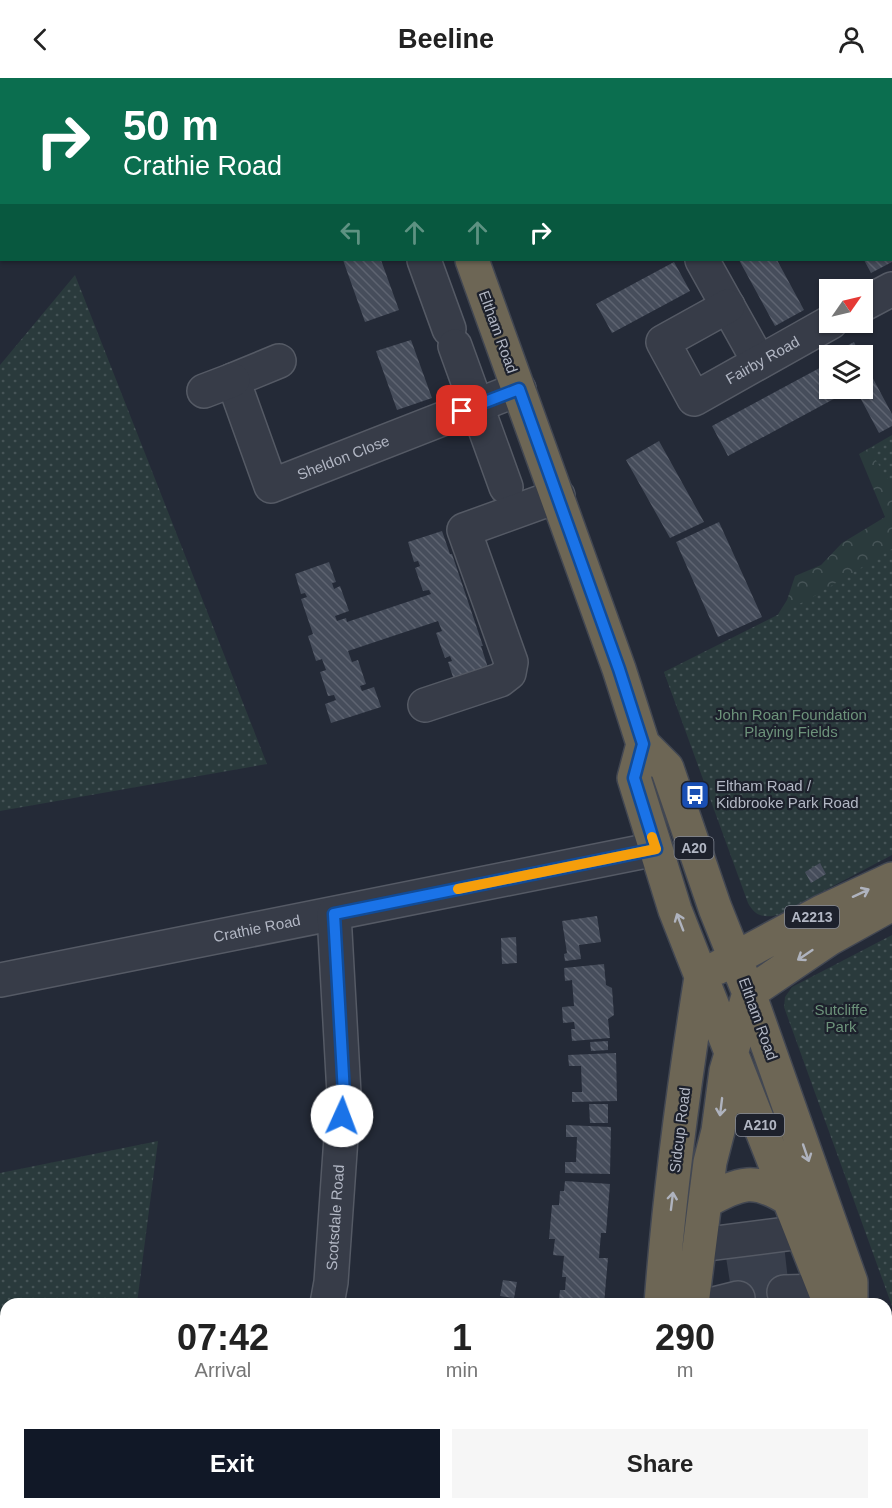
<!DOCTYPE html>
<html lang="en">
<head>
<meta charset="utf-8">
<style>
  :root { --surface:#fff; --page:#f6f6f6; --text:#222; --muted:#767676; --accent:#111827 }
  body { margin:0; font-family:Helvetica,sans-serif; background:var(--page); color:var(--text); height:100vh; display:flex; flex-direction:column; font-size:22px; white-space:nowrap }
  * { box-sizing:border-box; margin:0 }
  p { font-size:20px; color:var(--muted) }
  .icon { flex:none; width:33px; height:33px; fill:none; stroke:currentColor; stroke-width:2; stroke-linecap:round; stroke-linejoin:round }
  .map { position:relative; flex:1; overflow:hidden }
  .sheet { position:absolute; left:0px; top:1220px; width:892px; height:212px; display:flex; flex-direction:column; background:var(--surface); border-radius:18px 18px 0 0; box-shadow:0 2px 4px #0004 }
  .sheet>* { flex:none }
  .hud { position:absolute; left:0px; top:0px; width:892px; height:183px; box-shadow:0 2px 4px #0004; background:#0b6e4f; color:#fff; overflow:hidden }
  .needle { width:39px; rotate:56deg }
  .fabs { position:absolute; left:819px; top:201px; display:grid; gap:12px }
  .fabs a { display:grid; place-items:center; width:54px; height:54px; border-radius:0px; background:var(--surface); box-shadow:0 2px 4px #0004; font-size:30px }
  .pin { position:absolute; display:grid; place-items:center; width:51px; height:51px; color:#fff; margin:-26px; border-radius:12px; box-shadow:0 3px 9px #0006 }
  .me { position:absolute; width:66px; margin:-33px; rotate:2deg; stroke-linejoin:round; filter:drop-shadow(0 0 4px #0008) }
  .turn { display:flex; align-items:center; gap:21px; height:126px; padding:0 24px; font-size:27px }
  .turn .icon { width:78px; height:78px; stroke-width:2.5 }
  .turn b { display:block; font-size:42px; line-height:51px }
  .lanes { display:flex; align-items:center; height:57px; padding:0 24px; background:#0003; justify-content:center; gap:30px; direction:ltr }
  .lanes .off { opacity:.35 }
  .eta { display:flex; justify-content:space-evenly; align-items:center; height:102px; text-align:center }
  .eta b { font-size:36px; font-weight:800; line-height:42px }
  .cta { display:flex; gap:12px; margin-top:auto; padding:12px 24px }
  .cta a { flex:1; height:69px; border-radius:0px; background:var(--accent); color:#fff; font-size:24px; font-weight:800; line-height:69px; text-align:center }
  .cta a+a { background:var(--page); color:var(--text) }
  header { display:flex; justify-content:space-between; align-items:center; height:78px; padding:0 24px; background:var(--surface); font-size:27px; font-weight:800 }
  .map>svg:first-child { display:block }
  .forest { fill:url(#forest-crowns) }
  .park { fill:url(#park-dots) }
  .building { fill:url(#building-back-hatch) }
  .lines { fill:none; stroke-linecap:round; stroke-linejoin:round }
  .minor-tunnel { stroke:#393f4c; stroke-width:33; stroke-dasharray:33 16; stroke-linecap:butt }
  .minor-casing { stroke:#555a65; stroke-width:36 }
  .highway-casing { stroke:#424752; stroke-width:36 }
  .minor { stroke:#373c48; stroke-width:33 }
  .highway { stroke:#6d6655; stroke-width:33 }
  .oneway { stroke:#afb3be }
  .route-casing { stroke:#114b97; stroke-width:15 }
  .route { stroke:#1a73e8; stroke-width:10 }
  .slow { stroke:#f59e0b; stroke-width:10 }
  .labels { text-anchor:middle; stroke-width:4.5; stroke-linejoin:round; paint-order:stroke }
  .shield { fill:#1d212c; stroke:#858a96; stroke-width:1.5 }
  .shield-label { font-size:14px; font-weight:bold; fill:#b2b7c4 }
  .street-label { font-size:15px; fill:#b2b7c4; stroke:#1d212c }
  .park-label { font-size:15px; fill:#6c927a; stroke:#1d212c }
  .poi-label { font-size:15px; fill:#b2b7c4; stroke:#1d212c; text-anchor:start }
</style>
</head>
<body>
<header><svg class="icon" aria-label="back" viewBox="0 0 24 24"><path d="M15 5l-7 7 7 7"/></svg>Beeline<svg class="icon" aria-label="person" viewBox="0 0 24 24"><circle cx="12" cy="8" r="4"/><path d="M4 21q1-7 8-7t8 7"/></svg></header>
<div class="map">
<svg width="892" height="1430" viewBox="0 0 892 1430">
  <defs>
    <pattern id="forest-crowns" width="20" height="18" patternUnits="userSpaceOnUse" patternTransform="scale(1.5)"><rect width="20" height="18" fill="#2a3a3c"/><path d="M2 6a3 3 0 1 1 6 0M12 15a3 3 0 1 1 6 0" fill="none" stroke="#465457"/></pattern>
    <pattern id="park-dots" width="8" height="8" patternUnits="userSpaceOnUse" patternTransform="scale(1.5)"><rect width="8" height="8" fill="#2a3a3c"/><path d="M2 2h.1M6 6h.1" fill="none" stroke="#465457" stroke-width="1.8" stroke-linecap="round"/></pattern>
    <pattern id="building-back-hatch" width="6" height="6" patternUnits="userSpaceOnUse" patternTransform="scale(1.5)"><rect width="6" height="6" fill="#464d5b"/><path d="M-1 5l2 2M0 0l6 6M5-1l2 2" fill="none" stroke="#5e6471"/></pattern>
  </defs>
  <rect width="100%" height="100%" fill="#242a37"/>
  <path class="forest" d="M892 357V481L704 700 664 594 770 549 787 522 795 498 821 487 842 465 885 439 859 376Z"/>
  <path class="park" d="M75 197 267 686 0 733V287Z
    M892 358V408L869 371Z
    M892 471V777L778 837C763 840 755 838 748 825L664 594 811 520Z
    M892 857V1228L784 929 785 919 792 909Z
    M158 1063 137 1225 6 1226V1307L0 1303V1095Z"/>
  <path class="building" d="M343 182H381L399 232 365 244Z
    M739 182H777L804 232 775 248Z
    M864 182H892V184L871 195Z
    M674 184 690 213 612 255 596 226Z
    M411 262 432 320 397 332 376 273Z
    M854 264 861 278H837L835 274Z
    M862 280 892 336V348L879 355 855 310H862Z
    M827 286 830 291V310H840L843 316 728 378 712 348Z
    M659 363 704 444 670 460 626 382Z
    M719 444 762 539 718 559 676 464Z
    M442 453 450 476H452L483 568H481L489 593 455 605 448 584 452 583 450 578 445 580 436 555 442 553 438 543 348 573 352 584 358 582 366 606 360 608 362 613 374 609 381 629 331 645 325 626 336 622 334 617 328 618 320 594 326 592 322 581 316 583 308 558 313 556 301 521 307 519 305 515 301 516 295 496 329 484 336 504 332 505 334 511 340 508 349 533 335 538 337 543 346 540 347 544 431 516 429 512 423 513 415 490 420 488 418 483 414 484 408 464Z
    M820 785 826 796 811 805 805 794Z
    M597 838 601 864 579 867 581 881 565 883 564 876 567 875 562 843Z
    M516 859 517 885 502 886 501 860Z
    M604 886 606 907 612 910 614 937 608 941 610 960 572 963 571 951H575L574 944 563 945 562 929 574 928 572 902 565 903 564 890Z
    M608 963V972L591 973 590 964Z
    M616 975 617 1023 572 1024V1014H582L581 988H569L568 977Z
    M589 1026H608V1045H590Z
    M566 1047 611 1049 610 1096 565 1095V1084H576L577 1059H566Z
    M565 1103 610 1106 606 1155H601L599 1180H608L604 1226 559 1222 560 1212H565L566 1199H562L564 1178 553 1177 555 1161H549L552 1127H559L560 1113H564Z
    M778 1171 785 1226H739L733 1176Z
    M503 1202 517 1204 514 1220 500 1218Z
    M528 1425H538L552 1430H527Z
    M720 1425H751L750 1430H729L719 1428Z
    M805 1425H826L827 1430H807Z"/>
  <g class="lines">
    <path class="minor-tunnel" d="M768 1172 773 1216
      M742 1175 749 1219
      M738 1220 784 1214"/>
    <g class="minor-casing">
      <g id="minor">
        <path d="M225 0 226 2"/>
        <path d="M852 0 853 2"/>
        <path d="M359 1 361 0"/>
        <path d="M599 2 601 0"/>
        <path d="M891 73 892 75"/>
        <path d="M424 182 449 251"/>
        <path d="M702 182 759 284"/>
        <path d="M862 227 892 211"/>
        <path id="s1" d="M728 228 663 264 694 321 831 244"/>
        <path d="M455 268 506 409"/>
        <path id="s2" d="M279 283 233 302 271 408 519 311"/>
        <path d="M204 313 233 302"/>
        <path d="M425 627 500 602 509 595 511 584 464 452 558 418"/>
        <path id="s3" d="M0 902 656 771"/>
        <path d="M700 1167 802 1154"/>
        <path d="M784 1214 825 1213"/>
        <path id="s4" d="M327 1226 331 1204 344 1016 334 836"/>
        <path d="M714 1226 738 1220"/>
        <path d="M278 1430 280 1425"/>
      </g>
    </g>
    <g class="highway-casing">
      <path id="highway" d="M407 0V2
        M472 182 619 591 643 666 667 690 715 830 749 915 851 1204V1226
        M643 666 634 700 675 832 825 1213 835 1226
        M717 890 821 834 892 801
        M705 1124C741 1104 754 1099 790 1122
        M661 1226C669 1117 684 1006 701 899
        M692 1226 710 1084 718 1053 726 993 749 915 829 861 892 826
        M886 1347 892 1363
        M623 1430 624 1425
        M649 1430 650 1425"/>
    </g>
    <use href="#minor" class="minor"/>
    <use href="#highway" class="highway"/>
  </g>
  <defs><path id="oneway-shaft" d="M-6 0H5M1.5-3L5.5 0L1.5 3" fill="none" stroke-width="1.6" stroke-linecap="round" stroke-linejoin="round" transform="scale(1.5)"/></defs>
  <g class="oneway">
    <use href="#oneway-shaft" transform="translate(861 815) rotate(-25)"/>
    <use href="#oneway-shaft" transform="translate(680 844) rotate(-111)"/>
    <use href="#oneway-shaft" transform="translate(805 877) rotate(146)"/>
    <use href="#oneway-shaft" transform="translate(721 1029) rotate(97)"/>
    <use href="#oneway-shaft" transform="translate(806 1075) rotate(71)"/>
    <use href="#oneway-shaft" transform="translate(672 1123) rotate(-83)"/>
  </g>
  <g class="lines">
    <g class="route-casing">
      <path id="route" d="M342 1038 344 1016 334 836 656 771 634 700 643 666 619 591 519 311 462 333"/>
    </g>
    <use href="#route" class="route"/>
    <path class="slow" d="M458 811 656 771 652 759"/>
  </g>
  <defs>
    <g id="bus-square" transform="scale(1.5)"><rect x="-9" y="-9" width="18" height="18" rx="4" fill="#1a4fb4" stroke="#1d212c"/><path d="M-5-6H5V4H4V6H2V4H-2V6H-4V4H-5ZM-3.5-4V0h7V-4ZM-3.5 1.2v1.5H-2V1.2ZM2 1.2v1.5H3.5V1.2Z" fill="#fff"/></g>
  </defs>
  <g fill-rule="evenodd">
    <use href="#bus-square" x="695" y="717"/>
  </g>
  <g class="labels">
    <g class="shield">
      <rect x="674.5" y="759" width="39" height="22" rx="4.5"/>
      <rect x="785" y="828" width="54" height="22" rx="4.5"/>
      <rect x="736" y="1036" width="48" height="22" rx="4.5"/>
    </g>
    <g class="shield-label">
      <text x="694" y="775">A20</text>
      <text x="812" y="844">A2213</text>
      <text x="760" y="1052">A210</text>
    </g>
    <g class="street-label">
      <text transform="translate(498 254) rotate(70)" y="5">Eltham Road</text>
      <text dy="5" stroke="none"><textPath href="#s1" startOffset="218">Fairby Road</textPath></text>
      <text dy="5" stroke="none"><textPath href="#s2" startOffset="240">Sheldon Close</textPath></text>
      <text dy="5" stroke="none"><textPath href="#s3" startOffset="262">Crathie Road</textPath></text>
      <text transform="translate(758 941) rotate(70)" y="5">Eltham Road</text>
      <text transform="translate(680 1052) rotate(-83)" y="5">Sidcup Road</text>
      <text dy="5" stroke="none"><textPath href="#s4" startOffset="87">Scotsdale Road</textPath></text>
    </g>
    <g class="park-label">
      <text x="791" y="642">John Roan Foundation<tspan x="791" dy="17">Playing Fields</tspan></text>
      <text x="841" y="937">Sutcliffe<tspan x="841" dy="17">Park</tspan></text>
    </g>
    <g class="poi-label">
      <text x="716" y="713">Eltham Road /<tspan x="716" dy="17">Kidbrooke Park Road</tspan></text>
    </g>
  </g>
</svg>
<div class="fabs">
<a><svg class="needle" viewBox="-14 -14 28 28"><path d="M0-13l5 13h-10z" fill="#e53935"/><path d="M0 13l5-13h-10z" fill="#767676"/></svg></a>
<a><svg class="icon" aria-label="layers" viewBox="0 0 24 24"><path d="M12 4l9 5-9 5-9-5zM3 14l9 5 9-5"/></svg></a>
</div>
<div class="pin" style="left:462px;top:333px;background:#d93025"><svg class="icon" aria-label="arrive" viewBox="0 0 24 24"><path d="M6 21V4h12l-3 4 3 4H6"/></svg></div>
<svg class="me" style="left:342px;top:1038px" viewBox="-20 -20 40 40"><circle r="19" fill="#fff"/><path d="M0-13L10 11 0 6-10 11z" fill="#1a73e8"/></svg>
<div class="hud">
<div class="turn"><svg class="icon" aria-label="right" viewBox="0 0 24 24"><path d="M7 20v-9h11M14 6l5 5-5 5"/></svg><div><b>50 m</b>Crathie Road</div></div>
<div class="lanes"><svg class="icon off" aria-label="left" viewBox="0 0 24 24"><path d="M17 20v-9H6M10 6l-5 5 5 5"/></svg><svg class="icon off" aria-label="ahead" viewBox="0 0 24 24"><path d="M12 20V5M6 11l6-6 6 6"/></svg><svg class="icon off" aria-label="ahead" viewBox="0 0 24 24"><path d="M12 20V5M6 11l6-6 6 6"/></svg><svg class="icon" aria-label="right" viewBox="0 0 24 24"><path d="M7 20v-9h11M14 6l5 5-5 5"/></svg></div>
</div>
<section class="sheet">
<div class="eta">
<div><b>07:42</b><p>Arrival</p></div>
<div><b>1</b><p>min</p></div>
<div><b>290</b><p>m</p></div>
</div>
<div class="cta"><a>Exit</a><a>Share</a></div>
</section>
</div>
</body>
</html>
